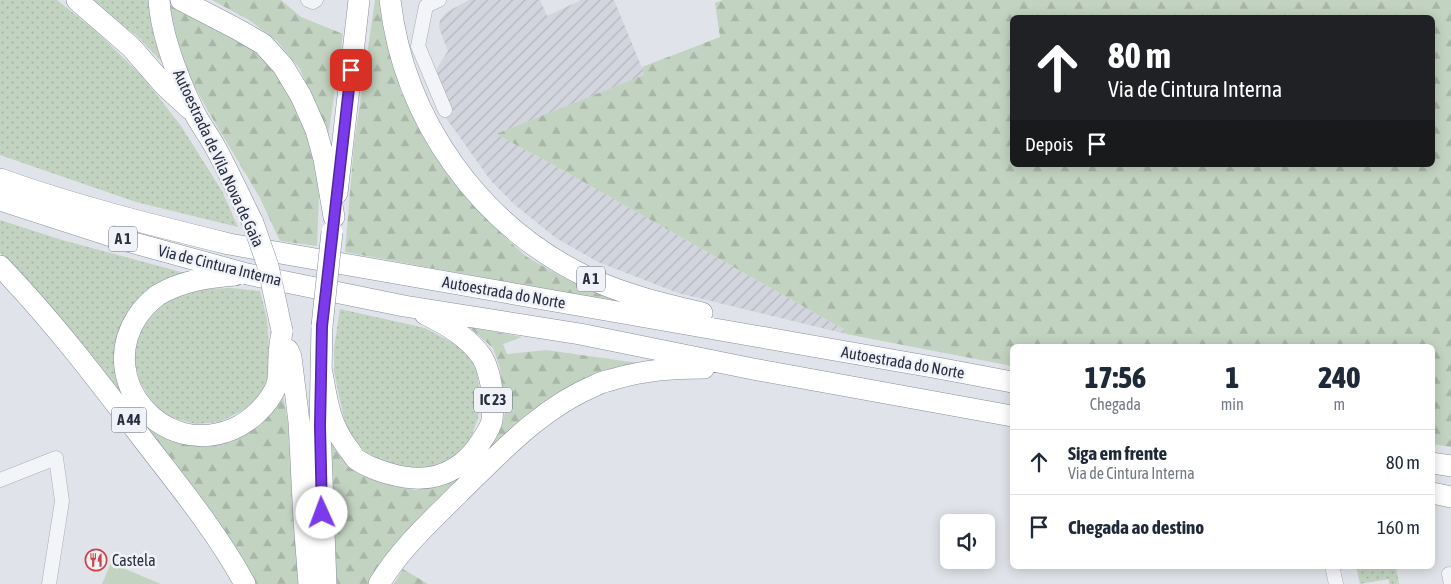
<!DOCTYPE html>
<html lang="pt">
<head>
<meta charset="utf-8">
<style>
  :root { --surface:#fff; --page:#f6f6f7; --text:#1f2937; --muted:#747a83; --line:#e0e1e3 }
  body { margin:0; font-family:"Asap Condensed",sans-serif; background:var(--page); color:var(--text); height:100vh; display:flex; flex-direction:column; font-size:19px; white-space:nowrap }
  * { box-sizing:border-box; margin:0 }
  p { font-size:16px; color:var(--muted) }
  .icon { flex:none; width:28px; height:28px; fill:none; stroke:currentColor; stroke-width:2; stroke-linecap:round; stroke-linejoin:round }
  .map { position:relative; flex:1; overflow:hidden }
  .drawer { position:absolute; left:1010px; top:344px; width:425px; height:225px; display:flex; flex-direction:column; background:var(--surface); border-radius:8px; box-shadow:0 2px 12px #0003 }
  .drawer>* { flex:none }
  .guide { position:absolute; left:1010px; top:15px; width:425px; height:152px; border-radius:8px; box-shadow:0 2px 12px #0003; background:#202124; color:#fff; overflow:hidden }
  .controls { position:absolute; left:940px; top:514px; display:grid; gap:10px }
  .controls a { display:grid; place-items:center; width:55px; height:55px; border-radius:8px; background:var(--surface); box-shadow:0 2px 12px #0003; font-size:25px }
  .pin { position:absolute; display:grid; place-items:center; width:42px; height:42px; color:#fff; margin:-21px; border-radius:10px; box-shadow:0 2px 8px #0006 }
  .me { position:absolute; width:55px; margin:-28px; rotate:358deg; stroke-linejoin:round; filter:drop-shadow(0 0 4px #0008) }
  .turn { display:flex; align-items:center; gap:18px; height:105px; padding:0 15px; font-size:22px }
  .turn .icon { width:65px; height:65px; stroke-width:2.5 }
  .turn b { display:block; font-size:35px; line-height:42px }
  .then { display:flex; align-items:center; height:48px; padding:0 15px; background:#0003; gap:10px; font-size:19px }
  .eta { display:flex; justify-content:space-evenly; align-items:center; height:85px; text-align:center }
  .eta b { font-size:30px; font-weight:800; line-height:35px }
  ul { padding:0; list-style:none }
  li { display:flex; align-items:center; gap:15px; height:65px; padding:0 15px; border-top:1px solid var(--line) }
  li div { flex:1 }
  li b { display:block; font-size:19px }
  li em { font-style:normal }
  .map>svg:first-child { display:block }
  .industrial { fill:url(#industrial-furrows) }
  .grass { fill:url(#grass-dots) }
  .forest { fill:url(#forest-firs); fill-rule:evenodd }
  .pitch { fill:#c3d3c1 }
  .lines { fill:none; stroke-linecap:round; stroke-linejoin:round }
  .minor-casing { stroke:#a9adb7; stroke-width:15 }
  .highway-casing { stroke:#888ea0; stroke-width:22 }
  .minor { stroke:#f3f4f7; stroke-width:14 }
  .highway { stroke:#fff; stroke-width:21 }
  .highway-bridge-casing { stroke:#888ea0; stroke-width:22; stroke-linecap:butt }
  .highway-bridge { stroke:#fff; stroke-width:21 }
  .route-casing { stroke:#51269a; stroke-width:12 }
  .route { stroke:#7c3aed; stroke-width:9 }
  .labels { text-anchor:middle; stroke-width:5; stroke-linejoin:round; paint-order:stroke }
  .shield { fill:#f0f2f7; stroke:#656978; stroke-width:1 }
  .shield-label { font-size:15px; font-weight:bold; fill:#292e41 }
  .street-label { font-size:16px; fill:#292e41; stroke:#f0f2f7 }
  .poi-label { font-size:16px; fill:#292e41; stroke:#f0f2f7; text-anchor:start }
</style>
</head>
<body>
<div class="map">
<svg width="1451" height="584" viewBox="0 0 1451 584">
  <defs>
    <pattern id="industrial-furrows" width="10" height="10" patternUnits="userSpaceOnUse" patternTransform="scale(1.25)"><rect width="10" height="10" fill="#d2d5de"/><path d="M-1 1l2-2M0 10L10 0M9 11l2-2" fill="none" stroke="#b4b7c0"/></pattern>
    <pattern id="grass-dots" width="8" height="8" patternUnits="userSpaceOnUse" patternTransform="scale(1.25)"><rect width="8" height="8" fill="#c3d3c1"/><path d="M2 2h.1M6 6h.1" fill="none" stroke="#a8b5a7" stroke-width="1.8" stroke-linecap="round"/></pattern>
    <pattern id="forest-firs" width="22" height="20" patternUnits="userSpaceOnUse" patternTransform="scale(1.25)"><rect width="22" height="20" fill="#c3d3c1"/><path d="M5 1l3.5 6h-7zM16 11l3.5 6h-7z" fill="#a8b5a7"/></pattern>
  </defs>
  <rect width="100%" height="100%" fill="#e0e3e9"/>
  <path class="industrial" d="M469 0H540L547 16 581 0H614L645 75 496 134 550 163 845 330 846 334 678 293 598 262 556 238 515 205 491 181 446 118 454 111 451 110 437 79V68L448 51 439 28 440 20 447 12Z"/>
  <path class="grass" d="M0 0H57L96 31 142 76 181 126 222 191 238 227 136 202 0 155Z
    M91 0H149C149 22 155 41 162 62L138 37Z
    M0 220 62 240 185 273 119 333 114 356 118 376 139 417 8 260 0 253Z
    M231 288 260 291 267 319 269 349 270 369 263 391 246 409 219 422 196 424 173 418 161 411 150 399 140 382 134 360 137 341 144 323 160 307 174 297 203 289Z
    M340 309 425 328 453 343 467 353 476 369 480 392 478 418 470 440 459 453 442 464 418 472 395 467 368 456 354 439 345 423 334 372V348Z
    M1356 566H1389L1396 568 1399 584H1389V579L1360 584Z"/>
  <path class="forest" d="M212 0H281L301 17 343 34 328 137 300 69 277 41 249 20Z
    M375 0H382L384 32 401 92 429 146 469 201 507 239 527 257 564 278 604 294 654 309 345 252 354 144Z
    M723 0H1451V447L1433 444 1432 346H1012V366L846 334 845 330 550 163 496 134 644 75 642 67 720 37 715 3ZM1012 18H1432V165H1012Z
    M167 4 229 34 252 47 272 67 290 93 303 122 317 175 319 196 317 246 280 241 260 198 208 111 188 74 176 46Z
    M469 327 522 337 503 344 507 354 546 350 638 363 594 376 372 584H336L330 440 384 483 415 490 445 484 460 478 489 449 502 425 505 413 500 368 493 348Z
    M283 396 288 423 300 584H250L139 417 153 429 179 443 207 447 231 442 257 428Z
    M403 569 428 584H394Z"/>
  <path class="pitch" d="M111 563 161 584H102Z"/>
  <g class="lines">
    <g class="minor-casing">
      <path id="minor" d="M308 0 313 2 316 0
        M439 0 426 6 418 46 445 110
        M0 480 56 458 62 501 49 584
        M1333 570 1336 584
        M1449 574 1451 584"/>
    </g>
    <g class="highway-casing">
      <path id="highway" d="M77 0 131 47 165 86 190 109
        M159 0C161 36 179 80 194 112 200 124 208 134 214 145 228 170 240 197 253 223
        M181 0 237 29 263 44 283 66 301 96 316 130 324 159 334 217
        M390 0C404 121 480 226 589 278 625 295 664 304 702 313
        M0 179C75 206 152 225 229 244L938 368 1012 382
        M337 193 359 0
        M0 200 127 241 247 274 404 306 580 334 753 369 1012 416
        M0 266C52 320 97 379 142 438 178 485 217 532 245 584
        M235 275C209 277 181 281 158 295 150 301 143 308 137 317 96 380 162 459 233 429 250 422 268 405 276 387 280 377 278 368 279 357 279 348 281 339 282 331
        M322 326 320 426 326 584
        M288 350 291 357 299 422 304 520 309 584
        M321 368C327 398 328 421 347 447 350 450 353 456 356 459 364 465 381 472 391 474 429 485 461 474 482 440 486 434 491 427 492 420 493 410 493 400 492 390 490 378 488 367 482 357 468 337 447 325 425 314
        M1432 463 1451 466
        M1432 493 1451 497
        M379 584C400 549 430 522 459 493 501 452 541 408 596 385 601 382 608 381 614 379 646 370 671 368 704 368"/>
    </g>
    <use href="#minor" class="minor"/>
    <use href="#highway" class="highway"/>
    <g class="highway-bridge-casing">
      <path id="highway-bridge" d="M253 223 268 266 282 331
        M322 326 332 232"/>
    </g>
    <use href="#highway-bridge" class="highway-bridge"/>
  </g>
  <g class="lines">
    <g class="route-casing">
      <path id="route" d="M322 513 320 426 322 326 351 70"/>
    </g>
    <use href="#route" class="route"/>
  </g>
  <defs>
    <g id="restaurant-ring" transform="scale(1.125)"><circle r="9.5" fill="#f0f2f7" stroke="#ce4547" stroke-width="1.5"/><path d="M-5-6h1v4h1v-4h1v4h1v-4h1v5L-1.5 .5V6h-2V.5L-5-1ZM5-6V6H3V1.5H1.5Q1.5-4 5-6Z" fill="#ce4547"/></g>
  </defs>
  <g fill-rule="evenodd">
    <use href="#restaurant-ring" x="96" y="560"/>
  </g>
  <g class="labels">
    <g class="shield">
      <rect x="109" y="226.5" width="28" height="25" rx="4"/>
      <rect x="577" y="266.5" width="28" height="25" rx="4"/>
      <rect x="474" y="387.5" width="38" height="25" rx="4"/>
      <rect x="111.5" y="407.5" width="35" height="25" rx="4"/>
    </g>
    <g class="shield-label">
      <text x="123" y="244">A 1</text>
      <text x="591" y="284">A 1</text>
      <text x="493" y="405">IC 23</text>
      <text x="129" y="425">A 44</text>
    </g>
    <g class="street-label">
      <text transform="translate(219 158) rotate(65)" y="6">Autoestrada de Vila Nova de Gaia</text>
      <text transform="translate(220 265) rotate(14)" y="6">Via de Cintura Interna</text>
      <text transform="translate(504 292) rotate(10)" y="6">Autoestrada do Norte</text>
      <text transform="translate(903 362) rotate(10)" y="6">Autoestrada do Norte</text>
    </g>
    <g class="poi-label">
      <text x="112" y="566">Castela</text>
    </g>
  </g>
</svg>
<div class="controls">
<a><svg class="icon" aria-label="sound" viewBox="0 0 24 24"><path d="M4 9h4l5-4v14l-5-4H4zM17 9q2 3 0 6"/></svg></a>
</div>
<div class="pin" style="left:351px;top:70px;background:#d93025"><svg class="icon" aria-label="arrive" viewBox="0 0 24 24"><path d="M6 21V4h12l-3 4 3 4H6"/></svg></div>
<svg class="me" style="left:322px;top:513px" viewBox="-20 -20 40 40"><circle r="19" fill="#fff"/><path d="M0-13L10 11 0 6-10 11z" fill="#7c3aed"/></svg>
<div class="guide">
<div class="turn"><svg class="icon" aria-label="ahead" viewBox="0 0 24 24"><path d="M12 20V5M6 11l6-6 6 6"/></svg><div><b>80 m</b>Via de Cintura Interna</div></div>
<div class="then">Depois<svg class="icon" aria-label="arrive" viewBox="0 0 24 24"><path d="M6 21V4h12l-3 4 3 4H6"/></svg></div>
</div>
<section class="drawer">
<div class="eta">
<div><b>17:56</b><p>Chegada</p></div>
<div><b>1</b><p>min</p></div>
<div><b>240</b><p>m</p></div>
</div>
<ul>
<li><svg class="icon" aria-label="ahead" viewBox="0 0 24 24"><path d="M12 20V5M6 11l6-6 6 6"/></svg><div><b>Siga em frente</b><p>Via de Cintura Interna</p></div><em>80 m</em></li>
<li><svg class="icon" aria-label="arrive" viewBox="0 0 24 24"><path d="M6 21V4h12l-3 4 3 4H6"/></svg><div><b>Chegada ao destino</b></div><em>160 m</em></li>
</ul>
</section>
</div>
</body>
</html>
